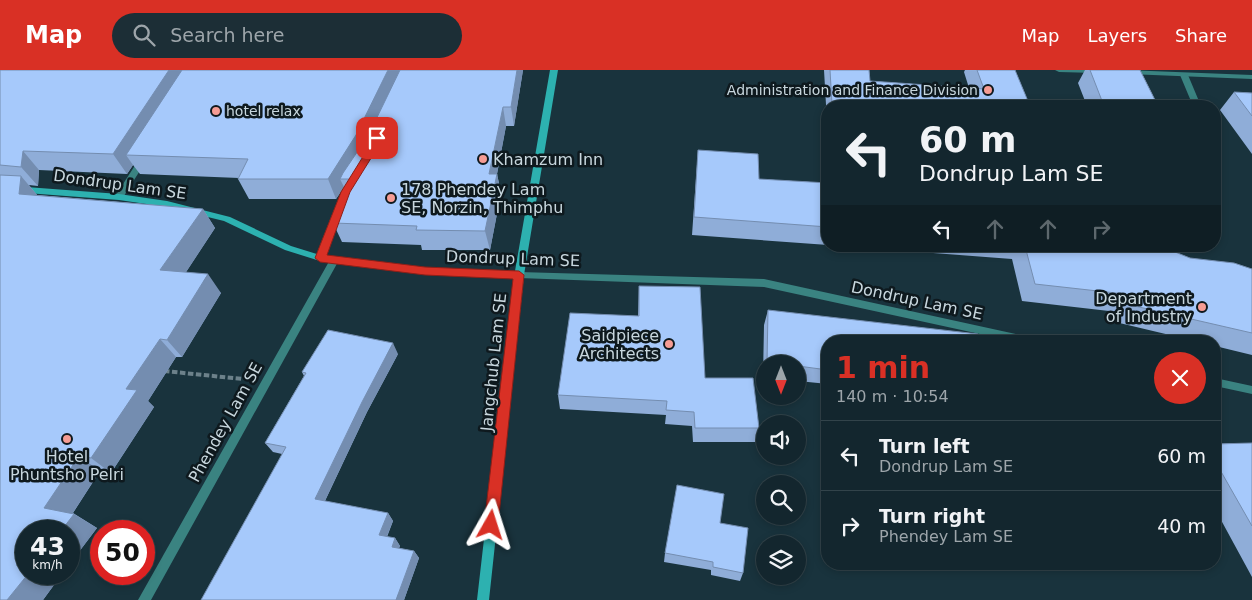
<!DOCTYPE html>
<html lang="en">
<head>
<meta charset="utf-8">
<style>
  :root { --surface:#13262e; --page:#1c2e36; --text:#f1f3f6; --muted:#9da5aa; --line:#32434a; --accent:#d93025 }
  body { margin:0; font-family:"DejaVu Sans",sans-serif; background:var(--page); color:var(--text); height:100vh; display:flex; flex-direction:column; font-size:19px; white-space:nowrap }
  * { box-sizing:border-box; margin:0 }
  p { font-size:16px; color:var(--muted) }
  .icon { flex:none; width:28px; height:28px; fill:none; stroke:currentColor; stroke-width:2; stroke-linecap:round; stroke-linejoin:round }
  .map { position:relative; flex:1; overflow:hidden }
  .side { position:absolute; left:821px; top:265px; width:400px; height:235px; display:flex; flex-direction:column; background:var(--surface); border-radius:20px; box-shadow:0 2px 8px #0003,0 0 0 1px var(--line) }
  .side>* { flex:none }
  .hud { position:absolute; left:821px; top:30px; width:400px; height:152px; border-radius:20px; box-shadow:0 2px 8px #0003,0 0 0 1px var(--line); background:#13262e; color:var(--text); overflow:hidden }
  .needle { width:32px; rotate:180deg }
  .controls { position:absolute; left:756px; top:285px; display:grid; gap:10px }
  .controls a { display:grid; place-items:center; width:50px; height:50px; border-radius:50%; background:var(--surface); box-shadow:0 2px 8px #0003,0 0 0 1px var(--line); font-size:25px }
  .speed { position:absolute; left:15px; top:450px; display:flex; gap:10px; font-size:25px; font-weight:700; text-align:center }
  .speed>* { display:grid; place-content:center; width:65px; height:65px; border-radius:50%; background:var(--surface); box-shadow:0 2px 8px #0003,0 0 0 1px var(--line); line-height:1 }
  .speed small { font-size:12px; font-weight:400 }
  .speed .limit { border:8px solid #d22; background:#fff; color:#111 }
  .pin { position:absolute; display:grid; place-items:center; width:42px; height:42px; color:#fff; margin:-21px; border-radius:10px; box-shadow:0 2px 8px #0006 }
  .me { position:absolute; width:55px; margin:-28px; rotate:6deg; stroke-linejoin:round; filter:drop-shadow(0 0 4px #0008) }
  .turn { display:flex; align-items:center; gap:18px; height:105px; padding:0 15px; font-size:22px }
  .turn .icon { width:65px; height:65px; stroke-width:2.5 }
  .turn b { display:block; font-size:35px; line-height:42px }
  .lanes { display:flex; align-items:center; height:48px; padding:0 15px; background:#0003; justify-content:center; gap:25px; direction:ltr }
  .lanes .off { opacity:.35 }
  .round { display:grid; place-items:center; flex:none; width:52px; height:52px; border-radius:26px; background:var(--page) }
  .head { display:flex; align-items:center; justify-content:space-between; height:85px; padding:0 15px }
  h1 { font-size:30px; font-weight:800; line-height:38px; color:var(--accent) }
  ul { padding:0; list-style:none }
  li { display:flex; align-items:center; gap:15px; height:70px; padding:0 15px; border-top:1px solid var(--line) }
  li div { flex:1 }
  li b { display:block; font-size:19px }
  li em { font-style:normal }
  header { display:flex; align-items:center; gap:30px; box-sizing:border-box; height:70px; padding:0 25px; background:var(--accent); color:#fff }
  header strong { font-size:24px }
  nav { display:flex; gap:28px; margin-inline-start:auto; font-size:18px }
  .search { width:350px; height:45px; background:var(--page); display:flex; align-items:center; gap:12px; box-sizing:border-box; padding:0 18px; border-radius:28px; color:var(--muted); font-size:19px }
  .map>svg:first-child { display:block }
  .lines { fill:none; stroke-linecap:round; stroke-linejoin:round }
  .path { stroke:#6c818a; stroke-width:4; stroke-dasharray:5.5 2.5; stroke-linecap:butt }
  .lane { fill:#3a8381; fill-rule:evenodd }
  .street { fill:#3a8381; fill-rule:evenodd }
  .secondary { fill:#2db1b0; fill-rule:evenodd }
  .wall { fill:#8fadd8 }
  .shaded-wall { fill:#748db0 }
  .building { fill:#a6c9fb; stroke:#748db0 }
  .route { fill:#d93025; stroke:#8d1f18 }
  .poi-dot { fill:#f59c94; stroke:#0e191e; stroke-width:2 }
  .labels { text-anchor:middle; stroke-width:5; stroke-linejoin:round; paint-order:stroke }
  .far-poi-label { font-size:14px; fill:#c8d7de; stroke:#0e191e; text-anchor:end }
  .poi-label { font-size:16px; fill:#c8d7de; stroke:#0e191e; text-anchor:start }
  .street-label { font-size:16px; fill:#c8d7de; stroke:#0e191e }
</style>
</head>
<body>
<header>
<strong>Map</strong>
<div class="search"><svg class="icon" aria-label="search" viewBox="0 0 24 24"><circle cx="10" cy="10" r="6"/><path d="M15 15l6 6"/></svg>Search here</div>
<nav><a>Map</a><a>Layers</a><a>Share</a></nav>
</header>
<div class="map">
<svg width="1252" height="530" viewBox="0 0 1252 530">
  <rect width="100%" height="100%" fill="#19333d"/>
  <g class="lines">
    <path class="path" d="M164 301 243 309"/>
    <path class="lane" d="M1055 0H1099L1100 1 1096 3 1059 2Z
      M1125 0 1252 5V9L1128 4 1124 2Z"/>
    <path class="street" d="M1181 3 1188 5 1201 36H1193L1180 5Z
      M1215 77 1218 78 1221 85 1215 90Z
      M144 85 148 88 122 129H116V125L141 86Z
      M352 108 356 111 349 122 325 188 323 190H317L315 188 341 122 349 109Z
      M334 187 339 190 151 530H138L331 188Z
      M519 202 764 209 1029 267 1033 268 1034 271H1012L764 217 519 208 514 205Z
      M1215 308 1252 316V324L1215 316Z"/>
    <path class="secondary" d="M550 0H558L524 205 489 530H477L514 208 425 204 320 191 285 180 224 151 167 137 119 130 0 121V115L119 124 167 131 230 147 291 176 320 185 425 198 515 201Z"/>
  </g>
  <path class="wall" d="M0 0H523L514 56H506L497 104 501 123 490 180H422L421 175 342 172 333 153 346 123 344 117 336 129H249L238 109 239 108 140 104 133 95 127 104 39 100 38 116 29 115 37 125 203 139 215 158 186 202 221 223 182 287H176L148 331 154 337 111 403 100 401 73 443 97 458 69 495V461L26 504H62L43 530H0Z
    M824 0H869L870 11 969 18 964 2 965 0H1015L1030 36H828L827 52Z
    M1085 0H1140L1158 36H1087L1078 13Z
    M1234 22 1252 23V84L1220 40Z
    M698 80 759 109 828 113V175L692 165Z
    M841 176H1160L1190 188 1252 199V285L1215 276V271H1195L1111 251 1109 241 1022 231 1012 189Z
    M639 216 705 308 759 358 755 372H693L692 356 665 354 666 345 560 339 558 325 638 246Z
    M768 240 828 271V314L798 311V294H765V307H763L764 255Z
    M398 284 367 342 325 431 388 443 393 451 387 467 395 468 400 476 399 478 414 481 419 488 404 530 282 384 273 382 265 373 304 306 302 302Z
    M828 365V382L826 367Z
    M1252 373V507L1215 439V374Z
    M720 453 743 503 740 511 711 505V500L664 492 665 483Z"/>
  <path class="shaded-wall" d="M169 0H193L126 85 133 95 127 104 113 84Z
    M388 0H403L363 84 340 109 344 117 336 129 328 109Z
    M517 0H523L514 56 511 37Z
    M503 37 506 56 494 120 497 104 501 123 490 180 485 161 489 104Z
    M23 81 39 100 38 116 21 97Z
    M21 106 38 126 19 124Z
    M203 139 215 158 175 219 160 200Z
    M208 204 221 223 182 287 167 270Z
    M160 269 176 287 148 331 154 337 111 403 91 388 126 319Z
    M393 273 398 284 367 342 322 437 315 429 362 332Z
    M79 386 100 401 67 452 44 438Z
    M388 443 393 451 384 473 379 465Z
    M74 444 97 458 69 495V461H61Z
    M395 468 400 476 397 484 392 477Z
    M414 481 419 488 404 530H396Z
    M28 504H62L43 530H7Z"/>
  <path class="building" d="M0 0H169L113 84 23 81 21 97 0 95Z
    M182 0H388L356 65 328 109H238L248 89 126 85Z
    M400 0H517L511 37H503L489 104H497L485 161 416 160 417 156 333 153 352 109H340L343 103 368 66Z
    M830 0H869L870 11 984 19 977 0H1015L1030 36H866L832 34Z
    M1090 0H1140L1158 36H1104Z
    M1234 22 1252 23V46Z
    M698 80 758 84 759 109 828 113V157L694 147Z
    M0 105 21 106 19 124 203 139 160 200 208 204 167 270 160 269 126 319 137 320 91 388 79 386 44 438 74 444 61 461H26V504H28L7 530H0Z
    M1025 176H1160L1190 188 1234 193 1252 199V263L1126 234 1125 224 1035 214Z
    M639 216 700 217 705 308H753L759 358H695L694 342 666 340 667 331 558 325 570 243 639 246Z
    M768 240 978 264 980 271H828V300L798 296V294H776L767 293Z
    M328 260 393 273 362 332 315 429 388 443 379 465 395 468 392 477 414 481 396 530H201L286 377 265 373 306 303 302 302Z
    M1252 373V456L1215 391V374Z
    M677 415 724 424 720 453 748 458 743 503 713 497V492L665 483Z"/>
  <path class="route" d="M377 65 381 68 373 85 350 122 327 185 425 197 519 201 524 205 498 455 496 460 491 462 486 460 484 455 513 209 425 205 320 192 315 188 341 122 364 85 372 68Z"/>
  <g class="poi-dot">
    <circle cx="988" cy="20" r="5"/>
    <circle cx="216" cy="41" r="5"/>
    <circle cx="483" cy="89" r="5"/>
    <circle cx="391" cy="128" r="5"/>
    <circle cx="1202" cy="237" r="5"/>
    <circle cx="669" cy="274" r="5"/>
    <circle cx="67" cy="369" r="5"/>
  </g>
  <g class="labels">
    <g class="far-poi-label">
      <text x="978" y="25">Administration and Finance Division</text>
      <text x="226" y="46" text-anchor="start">hotel relax</text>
    </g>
    <g class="poi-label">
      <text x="493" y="95">Khamzum Inn</text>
      <text x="401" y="125">178 Phendey Lam<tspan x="401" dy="18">SE, Norzin, Thimphu</tspan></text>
      <text x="1192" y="234" text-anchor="end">Department<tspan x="1192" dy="18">of Industry</tspan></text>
      <text x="659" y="271" text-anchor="end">Saidpiece<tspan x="659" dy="18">Architects</tspan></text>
      <text x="67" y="392" text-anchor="middle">Hotel<tspan x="67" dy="18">Phuntsho Pelri</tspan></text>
    </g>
    <g class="street-label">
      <text transform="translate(120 114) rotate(8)" y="6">Dondrup Lam SE</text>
      <text transform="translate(513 188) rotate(2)" y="6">Dondrup Lam SE</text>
      <text transform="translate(917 230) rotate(12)" y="6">Dondrup Lam SE</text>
      <text transform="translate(493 292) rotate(-84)" y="6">Jangchub Lam SE</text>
      <text transform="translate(225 352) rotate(-61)" y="6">Phendey Lam SE</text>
    </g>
  </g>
</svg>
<div class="controls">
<a><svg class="needle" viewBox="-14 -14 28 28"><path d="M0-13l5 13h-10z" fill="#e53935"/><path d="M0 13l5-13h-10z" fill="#9da5aa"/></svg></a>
<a><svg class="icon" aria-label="sound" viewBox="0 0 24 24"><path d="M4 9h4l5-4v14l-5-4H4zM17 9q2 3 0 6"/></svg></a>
<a><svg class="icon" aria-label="search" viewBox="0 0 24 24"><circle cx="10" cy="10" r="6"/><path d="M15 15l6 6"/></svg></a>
<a><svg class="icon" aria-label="layers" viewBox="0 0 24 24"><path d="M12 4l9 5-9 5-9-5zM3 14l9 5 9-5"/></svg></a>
</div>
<div class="speed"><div>43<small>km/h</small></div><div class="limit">50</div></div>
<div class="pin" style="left:377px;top:68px;background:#d93025"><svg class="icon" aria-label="arrive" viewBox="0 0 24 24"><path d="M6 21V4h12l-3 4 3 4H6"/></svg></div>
<svg class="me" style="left:491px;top:455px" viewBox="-20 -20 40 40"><path d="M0-17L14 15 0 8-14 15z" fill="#d93025" stroke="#fff" stroke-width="4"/></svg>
<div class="hud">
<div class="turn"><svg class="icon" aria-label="left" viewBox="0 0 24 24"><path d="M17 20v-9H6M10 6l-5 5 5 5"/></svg><div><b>60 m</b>Dondrup Lam SE</div></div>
<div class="lanes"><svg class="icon" aria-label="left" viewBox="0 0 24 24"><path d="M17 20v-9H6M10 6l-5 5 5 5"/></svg><svg class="icon off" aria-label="ahead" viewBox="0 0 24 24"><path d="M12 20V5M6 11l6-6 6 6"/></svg><svg class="icon off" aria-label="ahead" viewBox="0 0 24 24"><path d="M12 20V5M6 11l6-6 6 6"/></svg><svg class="icon off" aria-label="right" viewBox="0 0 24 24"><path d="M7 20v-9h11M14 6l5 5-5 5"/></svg></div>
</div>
<section class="side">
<div class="head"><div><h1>1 min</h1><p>140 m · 10:54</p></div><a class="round" style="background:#d93025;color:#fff"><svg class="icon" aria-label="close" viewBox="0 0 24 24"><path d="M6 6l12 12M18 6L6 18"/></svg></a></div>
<ul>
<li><svg class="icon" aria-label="left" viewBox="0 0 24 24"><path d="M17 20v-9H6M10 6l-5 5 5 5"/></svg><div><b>Turn left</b><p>Dondrup Lam SE</p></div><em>60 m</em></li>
<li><svg class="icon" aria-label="right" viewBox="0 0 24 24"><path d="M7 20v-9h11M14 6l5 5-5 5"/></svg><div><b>Turn right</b><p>Phendey Lam SE</p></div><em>40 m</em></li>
</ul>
</section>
</div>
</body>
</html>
